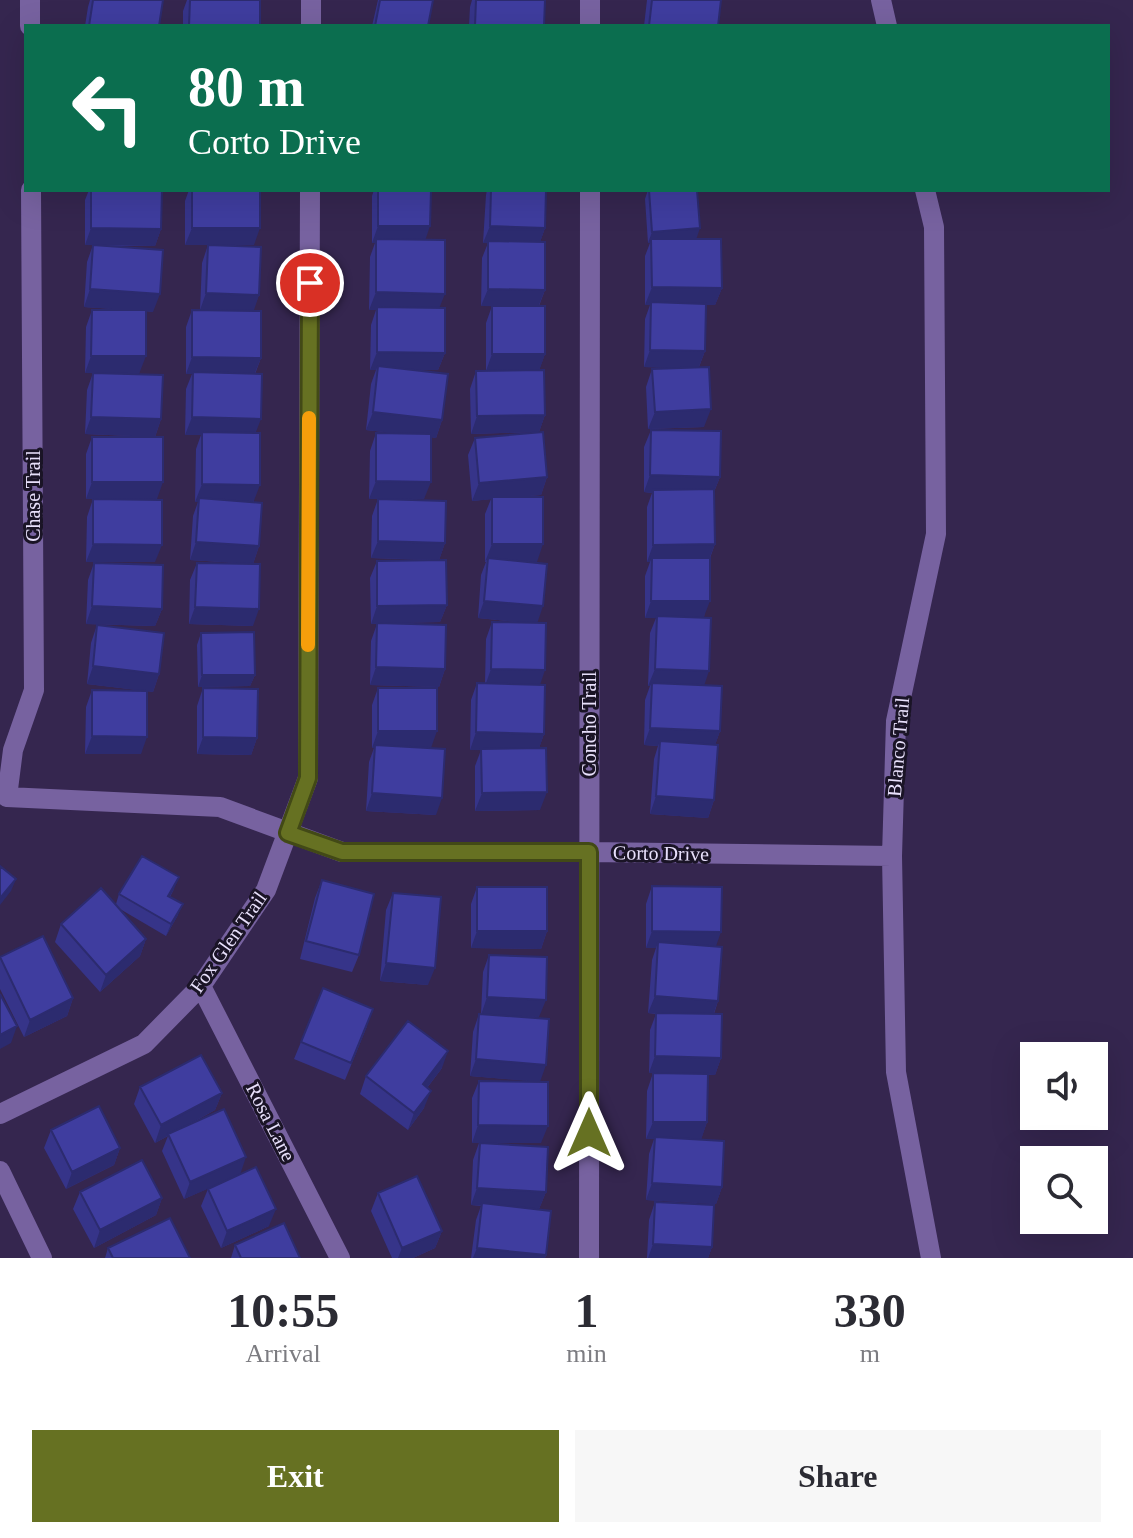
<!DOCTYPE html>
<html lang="en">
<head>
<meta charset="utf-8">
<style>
  :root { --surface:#fff; --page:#f7f7f7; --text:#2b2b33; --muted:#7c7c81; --accent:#667122 }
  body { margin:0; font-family:"Times New Roman",serif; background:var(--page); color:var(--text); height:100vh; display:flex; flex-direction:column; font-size:30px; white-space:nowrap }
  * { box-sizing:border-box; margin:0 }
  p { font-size:26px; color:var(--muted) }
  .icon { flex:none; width:44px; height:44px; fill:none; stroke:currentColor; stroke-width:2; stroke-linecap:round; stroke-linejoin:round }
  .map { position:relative; height:1258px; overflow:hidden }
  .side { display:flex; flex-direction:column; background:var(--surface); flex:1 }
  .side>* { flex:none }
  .banner { position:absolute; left:24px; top:24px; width:1086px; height:168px; border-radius:0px; box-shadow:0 8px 32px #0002; background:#0b6e4f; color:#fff; overflow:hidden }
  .buttons { position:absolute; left:1020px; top:1042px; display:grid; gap:16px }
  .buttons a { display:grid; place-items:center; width:88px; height:88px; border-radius:0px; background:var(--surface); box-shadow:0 8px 32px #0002; font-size:40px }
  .pin { position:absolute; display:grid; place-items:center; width:68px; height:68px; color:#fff; margin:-34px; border:4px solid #fff; border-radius:50%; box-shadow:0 2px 8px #0007 }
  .me { position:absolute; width:88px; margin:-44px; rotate:0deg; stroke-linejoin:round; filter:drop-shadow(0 0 6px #0008) }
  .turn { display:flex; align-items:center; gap:28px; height:168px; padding:0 32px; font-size:36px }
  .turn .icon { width:104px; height:104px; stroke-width:2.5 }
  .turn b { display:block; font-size:56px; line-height:68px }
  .eta { display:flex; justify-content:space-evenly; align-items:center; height:136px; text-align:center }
  .eta b { font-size:48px; font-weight:700; line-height:56px }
  .cta { display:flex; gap:16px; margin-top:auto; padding:16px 32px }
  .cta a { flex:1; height:92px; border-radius:0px; background:var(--accent); color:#fff; font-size:32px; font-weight:700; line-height:92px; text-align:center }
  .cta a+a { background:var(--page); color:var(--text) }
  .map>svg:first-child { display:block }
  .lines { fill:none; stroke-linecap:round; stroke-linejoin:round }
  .minor { stroke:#7762a0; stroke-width:20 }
  .wall { fill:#363489 }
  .shaded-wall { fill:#2c2b6f }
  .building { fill:#3f3d9f; stroke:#2c2b6f; stroke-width:2 }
  .route-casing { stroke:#424916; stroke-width:20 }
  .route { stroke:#667122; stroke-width:14 }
  .slow { stroke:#f59e0b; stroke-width:14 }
  .labels { text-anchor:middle; stroke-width:6; stroke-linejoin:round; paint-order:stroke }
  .street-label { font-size:20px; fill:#e8e0fb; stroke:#1a1426 }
</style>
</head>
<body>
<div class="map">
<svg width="1133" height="1258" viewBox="0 0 1133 1258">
  <rect width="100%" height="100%" fill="#35264f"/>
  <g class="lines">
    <path class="minor" d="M30 0V26
      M881 0 887 26
      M311 26V0
      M590 26V0
      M31 190 34 690 13 750 7 797 220 807 342 852H589L892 856
      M925 190 934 227 936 534 896 721 892 856 896 1072 931 1258
      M201 986 340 1258
      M0 1114 144 1044 201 986 266 890 308 778 310 190
      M0 1171 42 1258
      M589 1258 590 190"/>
  </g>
  <path class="wall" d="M90 0H163L159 26H85L88 7Z
    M187 0H260V26H183V11Z
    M378 0H433L428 26H372Z
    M472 0H476L544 26H469L470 7Z
    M647 0H721L718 26H644Z
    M89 190H162L161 229 155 246H99L153 312 146 311 139 374H116L161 419 155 437 85 434 87 390 93 373H85L86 327 92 310H131L84 307 87 262 93 245H85V200Z
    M189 190H192L254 245H215L259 295 253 310 261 358 255 374 256 433 254 502 259 546 253 564 190 560 193 516 198 502H195L196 449 201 435H185L186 389 192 374H186V327L192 310H200L202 263 208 245H185V201Z
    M374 190H431L425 240 439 308 445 353 438 370H410L442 420 436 438 431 437 424 499H384L445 543 439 560 447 605 440 622 381 623 445 669 439 687 370 685 371 641 377 624H371L370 578 377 561 428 560 371 558 372 516 378 499H369L370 451 376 433 402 434 366 430 371 384 376 370H370L371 325 376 310H369L370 257 375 243H372V196Z
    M487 190H546L545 228 540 242 545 290 539 306 545 354 539 370 545 415 539 432 471 434 470 389 476 371H486V323L492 306H481L482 258 488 243H483L486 195Z
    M648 190H697L696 239 722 288 715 305H706L705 351 699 367 704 427 648 429 646 387 652 369 678 368 644 367 645 319 650 305H645V256L650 243H648L645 199Z
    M651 430 720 477 714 492 715 544 710 558 704 618V685L720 731 715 745 714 800 708 818 650 814 654 759 658 746 644 745 645 700 650 686H648L650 633 656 618H645V576L650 562H647V507L652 493 644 492V447Z
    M92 437 157 499H86V454Z
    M475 438 547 477 541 495 516 497 537 562H525L537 623 540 684 544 734 539 748 540 810 475 811V766L481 750H470L471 700 477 683H485L486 639 492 622 526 623 478 618 481 575 486 562H485V514L491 499 472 501 468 455Z
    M93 499 155 562H86L87 517Z
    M94 563 162 609 155 626 86 624 88 580Z
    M197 563 253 626 189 624 190 580Z
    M97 625 159 674 153 692 147 691 141 754H85L86 707 92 690 146 691 87 684 91 643Z
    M201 633 255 675 250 686 198 687 197 645Z
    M203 688 257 738 251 755 197 754V706Z
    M378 688 431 748 436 815 366 811 369 762 374 748H372V705Z
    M322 880 359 955 352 972 300 959 315 898Z
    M652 886 716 946 718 1001 714 1014 721 1058 715 1075H708L707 1122 701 1139 722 1187 716 1204 646 1200 649 1154 654 1139H646L647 1091 653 1073H649L650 1030 656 1014 648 1013 652 960 656 948H646V904Z
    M477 887 547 931 541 949 471 948V904Z
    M174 889 170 897 178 915 166 936 120 909 146 939 140 956 100 992 55 942 61 924 116 904 119 894Z
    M393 893 428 985 380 981 386 910Z
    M489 955 539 1017 499 1016 540 1082 541 1143H482L546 1192 539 1209 546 1255 545 1258H471L476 1220 481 1206 471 1205 473 1160 479 1143H472V1098L479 1081H532L470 1076 473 1032 479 1014H481L483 972Z
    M0 957 73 998 67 1016 24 1037 0 989Z
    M367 1026 345 1080 294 1059 301 1042Z
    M442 1068 427 1088 424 1108 408 1130 360 1094 366 1076Z
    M140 1087 222 1093 215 1110 183 1128 240 1175 269 1226 221 1248 201 1206 208 1189 238 1175 184 1199 162 1151 168 1136 155 1143 134 1104Z
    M51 1130 120 1148 114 1165 66 1189 44 1148Z
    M80 1192 162 1198 156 1215 94 1248 73 1209Z
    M378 1193 442 1231 435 1248 413 1258H392L371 1211Z
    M655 1202 712 1247 708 1258H647L649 1220Z
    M235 1245 300 1258H231Z
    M108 1248 113 1258H105Z"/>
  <path class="shaded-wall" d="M378 226H430L424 244 376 239 375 243H372Z
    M490 226 545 228 539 245 483 243Z
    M91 228 161 229 155 246 85 245Z
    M192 228H260L254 245H185Z
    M700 228 696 240 651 239 650 243H648L652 232Z
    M652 287 722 288 715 305H645Z
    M90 289 160 294 153 312 84 307Z
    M488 289 545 290 538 307 481 306Z
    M376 292 445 294 438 311 377 307 376 310H369Z
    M206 293 259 295 253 313 200 310Z
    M650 350 705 351 698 369 644 367Z
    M377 352 445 353 438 370H377L378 366 376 370H370Z
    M492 354H545L539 371H486Z
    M91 356H146L139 374 85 373Z
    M192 357 261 358 254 375 186 374Z
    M711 409 704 427 648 429 655 412Z
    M373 412 442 420 436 438 366 430Z
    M545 415 539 432 471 434 477 416Z
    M91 417 161 419 155 437 85 434Z
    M192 417 261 419 254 437 202 432 201 435H185Z
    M650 475 720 477 713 494 653 490 652 493 644 492Z
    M547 477 541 495 472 501 479 483Z
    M376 481 431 482 424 499H369Z
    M92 482H163L157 499H86Z
    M202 484 260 485 253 503 199 498 198 502H195Z
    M378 541 445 543 439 560 371 558Z
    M196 542 259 546 253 564 190 560Z
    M93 544 162 545 155 562H86Z
    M492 544H543L537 562H487L488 558 485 562Z
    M715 544 708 562 652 558 650 562H647L653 545Z
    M484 601 543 606 537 624 478 618Z
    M651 601H710L703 619 645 618Z
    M447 605 440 622 371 624 377 606Z
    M92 606 162 609 155 626 86 624Z
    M195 607 259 609 253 626 189 624Z
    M93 666 159 674 153 692 87 684Z
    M376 667 445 669 439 687 370 685Z
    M491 669 545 670 539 688 485 686Z
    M655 669 709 671 703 689 652 683 650 686H648Z
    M202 675H255L250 686 198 687Z
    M650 728 720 731 714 748 660 741 658 746 644 745Z
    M378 731H437L431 748 375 745 374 748H372Z
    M476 732 544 734 538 751 470 750Z
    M92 736 147 737 141 754H85Z
    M203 737 257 738 251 755 197 754Z
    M547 792 540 810 475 811 482 793Z
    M372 793 442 798 436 815 366 811Z
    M656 796 714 800 708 818 650 814Z
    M179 877 174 889 164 907 168 896Z
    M16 879 11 891 0 905V898Z
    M183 904 178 915 166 936 171 924Z
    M477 931H547L541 949 471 948Z
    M652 931 721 932 715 949 658 942 656 948H646Z
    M146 939 140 956 100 992 106 975Z
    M386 963 435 968 428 985 380 981Z
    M655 996 718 1001 712 1018 648 1013Z
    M487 997 546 1000 539 1017 481 1015Z
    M73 998 67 1016 24 1037 30 1020Z
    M17 1026 11 1043 0 1049V1035Z
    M448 1051 442 1068 416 1102 423 1084Z
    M655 1056 721 1058 715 1075 649 1073Z
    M476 1059 546 1065 540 1082 470 1076Z
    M431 1091 424 1108 408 1130 414 1113Z
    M222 1093 215 1110 155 1143 161 1125Z
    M653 1122H707L701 1140 646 1139Z
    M478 1125 548 1126 541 1143H472Z
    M120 1148 114 1165 66 1189 72 1172Z
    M246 1157 240 1175 184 1199 190 1182Z
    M652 1183 722 1187 716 1204 646 1200Z
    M477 1188 546 1192 539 1209 471 1205Z
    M162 1198 156 1215 94 1248 100 1230Z
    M276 1209 269 1226 221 1248 227 1231Z
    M442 1231 435 1248 413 1258H398L402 1248Z
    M653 1244 712 1247 708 1258H648Z
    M477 1248 546 1255 545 1258H473Z"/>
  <path class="building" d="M93 0H163L159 26H89Z
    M190 0H260V26H189Z
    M380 0H433L428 26H375Z
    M476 0H545L544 26H475Z
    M652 0H721L718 26H649Z
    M91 190H162L161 229 91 228Z
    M192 190H260V228H192Z
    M378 190H431L430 226H378Z
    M491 190H546L545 228 490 226Z
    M649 190H697L700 228 652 232Z
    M376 239 445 240V294L376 292Z
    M651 239H721L722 288 652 287Z
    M488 241 545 242V290L488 289Z
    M93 245 163 250 160 294 90 289Z
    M208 245 261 247 259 295 206 293Z
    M651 302 706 304 705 351 650 350Z
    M492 306H545V354H492Z
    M377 307 445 308V353L377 352Z
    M92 310H146V356H91Z
    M192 310 261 311V358L192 357Z
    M378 366 448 374 442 420 373 412Z
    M709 367 711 409 655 412 652 369Z
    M544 370 545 415 477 416 476 371Z
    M193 372 262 374 261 419 192 417Z
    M93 373 163 375 161 419 91 417Z
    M651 430 721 431 720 477 650 475Z
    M202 432 260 433V485L202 484Z
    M543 432 547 477 479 483 475 438Z
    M376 433 431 434V482L376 481Z
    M92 437H163V482H92Z
    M714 489 715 544 653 545V490Z
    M492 497H543V544H492Z
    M199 498 262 503 259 546 196 542Z
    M93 499 162 500V545L93 544Z
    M378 499 446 501 445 543 378 541Z
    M488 558 547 564 543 606 484 601Z
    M652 558H710V601H651Z
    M446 560 447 605 377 606V561Z
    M94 563 163 565 162 609 92 606Z
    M197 563 260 564 259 609 195 607Z
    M657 616 711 618 709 671 655 669Z
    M492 622 546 623 545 670 491 669Z
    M377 623 446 625 445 669 376 667Z
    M97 625 164 633 159 674 93 666Z
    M254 632 255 675H202L201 633Z
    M477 683 545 685 544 734 476 732Z
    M652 683 722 686 720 731 650 728Z
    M203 688 258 689 257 738 203 737Z
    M378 688H437V731H378Z
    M92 690 147 691V737L92 736Z
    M660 741 718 745 714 800 656 796Z
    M375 745 445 749 442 798 372 793Z
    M546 748 547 792 482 793 481 749Z
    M142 856 179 877 168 896 183 904 171 924 119 894Z
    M0 866 16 879 0 898Z
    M322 880 374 894 359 955 306 941Z
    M652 886 722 887 721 932 652 931Z
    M477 887H547V931H477Z
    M101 888 146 939 106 975 61 924Z
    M393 893 441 897 435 968 386 963Z
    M43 936 73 998 30 1020 0 957Z
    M658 942 722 947 718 1001 655 996Z
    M489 955 547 957 546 1000 487 997Z
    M323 988 373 1009 351 1063 301 1042Z
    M0 994 17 1026 0 1035Z
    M656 1013 722 1014 721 1058 655 1056Z
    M479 1014 549 1019 546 1065 476 1059Z
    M408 1021 448 1051 423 1084 431 1091 414 1113 366 1076Z
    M201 1055 222 1093 161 1125 140 1087Z
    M653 1073 708 1074 707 1122H653Z
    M479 1081 548 1082V1126L478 1125Z
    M99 1106 120 1148 72 1172 51 1130Z
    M224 1109 246 1157 190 1182 168 1134Z
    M655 1137 724 1141 722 1187 652 1183Z
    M480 1143 548 1147 546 1192 477 1188Z
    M142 1160 162 1198 100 1230 80 1192Z
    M256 1167 276 1209 227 1231 208 1189Z
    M417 1176 442 1231 402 1248 378 1193Z
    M655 1202 714 1205 712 1247 653 1244Z
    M482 1203 551 1211 546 1255 477 1248Z
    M170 1218 190 1258H113L108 1248Z
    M284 1223 300 1258H241L235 1245Z"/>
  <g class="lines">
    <g class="route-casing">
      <path id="route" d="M310 283 308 778 288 833 342 852H589V1133"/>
    </g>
    <use href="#route" class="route"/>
    <path class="slow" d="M308 645 309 418"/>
  </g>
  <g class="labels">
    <g class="street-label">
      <text transform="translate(33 496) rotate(-90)" y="7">Chase Trail</text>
      <text transform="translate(589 724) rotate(-90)" y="7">Concho Trail</text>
      <text transform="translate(898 747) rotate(-85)" y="7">Blanco Trail</text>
      <text transform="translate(661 853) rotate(1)" y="7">Corto Drive</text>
      <text transform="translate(228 942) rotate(-55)" y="7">Fox Glen Trail</text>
      <text transform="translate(271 1122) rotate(63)" y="7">Rosa Lane</text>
    </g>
  </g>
</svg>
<div class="buttons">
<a><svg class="icon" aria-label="sound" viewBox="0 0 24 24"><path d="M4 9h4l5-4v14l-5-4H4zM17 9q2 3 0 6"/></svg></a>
<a><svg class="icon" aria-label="search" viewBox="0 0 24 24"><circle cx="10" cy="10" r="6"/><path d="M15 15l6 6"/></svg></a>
</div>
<div class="pin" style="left:310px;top:283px;background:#d93025"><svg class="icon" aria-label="arrive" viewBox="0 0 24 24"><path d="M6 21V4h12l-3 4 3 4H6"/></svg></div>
<svg class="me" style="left:589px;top:1133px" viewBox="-20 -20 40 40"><path d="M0-17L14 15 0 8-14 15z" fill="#667122" stroke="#fff" stroke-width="4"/></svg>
<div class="banner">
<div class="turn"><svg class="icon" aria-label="left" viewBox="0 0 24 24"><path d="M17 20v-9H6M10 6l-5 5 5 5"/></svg><div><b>80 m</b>Corto Drive</div></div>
</div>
</div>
<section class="side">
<div class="eta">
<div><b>10:55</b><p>Arrival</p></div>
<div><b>1</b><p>min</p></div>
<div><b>330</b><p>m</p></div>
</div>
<div class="cta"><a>Exit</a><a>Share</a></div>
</section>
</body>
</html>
